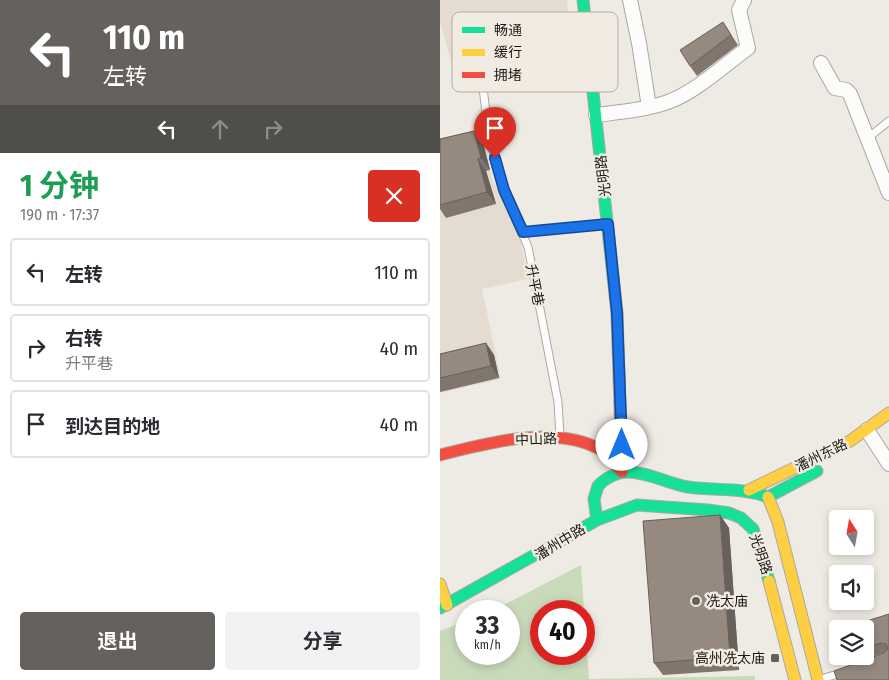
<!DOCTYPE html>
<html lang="zh">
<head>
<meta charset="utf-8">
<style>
  :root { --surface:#fff; --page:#f2f2f3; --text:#2b2b33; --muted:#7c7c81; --line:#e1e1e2; --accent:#65625e }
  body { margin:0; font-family:"Fira Sans Condensed","Noto Sans SC",sans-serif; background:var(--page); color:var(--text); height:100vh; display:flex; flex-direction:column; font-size:19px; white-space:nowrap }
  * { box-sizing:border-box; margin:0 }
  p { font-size:16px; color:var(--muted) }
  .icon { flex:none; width:28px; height:28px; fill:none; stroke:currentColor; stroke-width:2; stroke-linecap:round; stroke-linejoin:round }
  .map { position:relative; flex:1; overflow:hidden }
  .drawer { display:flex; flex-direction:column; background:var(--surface); width:440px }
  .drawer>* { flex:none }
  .banner { background:#65625e; color:#fff; overflow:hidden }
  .needle { width:32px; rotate:349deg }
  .fabs { position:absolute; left:389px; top:510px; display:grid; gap:10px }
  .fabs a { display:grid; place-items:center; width:45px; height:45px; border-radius:5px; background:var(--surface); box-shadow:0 2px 8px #0003; font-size:25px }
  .speed { position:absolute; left:15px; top:600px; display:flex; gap:10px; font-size:25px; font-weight:700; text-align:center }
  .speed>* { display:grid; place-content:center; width:65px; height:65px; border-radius:50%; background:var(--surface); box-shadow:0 2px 8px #0003; line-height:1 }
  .speed small { font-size:12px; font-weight:400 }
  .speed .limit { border:8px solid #d22; background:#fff; color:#111 }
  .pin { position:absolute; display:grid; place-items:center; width:42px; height:42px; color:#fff; margin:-51px -21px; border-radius:50% 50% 50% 0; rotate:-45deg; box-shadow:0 0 5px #0007 }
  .pin .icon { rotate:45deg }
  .me { position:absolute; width:55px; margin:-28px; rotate:0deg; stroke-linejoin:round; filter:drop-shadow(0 0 4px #0008) }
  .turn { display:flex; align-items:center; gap:18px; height:105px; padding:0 20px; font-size:22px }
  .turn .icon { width:65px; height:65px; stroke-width:2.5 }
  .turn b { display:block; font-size:35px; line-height:42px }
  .lanes { display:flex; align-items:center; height:48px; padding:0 20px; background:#0003; justify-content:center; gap:25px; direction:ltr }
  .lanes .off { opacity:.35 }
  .round { display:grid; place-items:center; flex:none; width:52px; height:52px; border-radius:5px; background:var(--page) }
  .summary { display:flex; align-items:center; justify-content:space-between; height:85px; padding:0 20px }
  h1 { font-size:30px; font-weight:700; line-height:38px; color:#1e9e55 }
  .button { display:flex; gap:10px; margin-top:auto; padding:10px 20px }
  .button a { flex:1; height:58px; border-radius:5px; background:var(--accent); color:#fff; font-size:20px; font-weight:700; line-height:58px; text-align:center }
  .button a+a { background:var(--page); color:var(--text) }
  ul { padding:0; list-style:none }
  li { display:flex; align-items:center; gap:15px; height:68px; margin:0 10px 8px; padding:0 10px; border:2px solid var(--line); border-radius:5px }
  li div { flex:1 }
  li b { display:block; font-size:19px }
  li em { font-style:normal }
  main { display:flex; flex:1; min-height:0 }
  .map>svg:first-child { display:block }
  .built { fill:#e4dcd1 }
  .green { fill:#c8daba; fill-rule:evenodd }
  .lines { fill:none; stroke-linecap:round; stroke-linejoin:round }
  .lane-casing { stroke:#aba8a4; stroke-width:9 }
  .street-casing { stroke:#aba8a4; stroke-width:16 }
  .fast-casing { stroke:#aba8a4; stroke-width:13 }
  .slow-casing { stroke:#aba8a4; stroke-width:13 }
  .jam-casing { stroke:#aba8a4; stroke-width:13 }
  .lane { stroke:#fcfcfb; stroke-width:7 }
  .street { stroke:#fcfcfb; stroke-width:14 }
  .fast { stroke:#16e098; stroke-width:11 }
  .slow { stroke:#ffcf43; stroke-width:11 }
  .jam { stroke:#f24e42; stroke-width:11 }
  .wall { fill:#80766e }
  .shaded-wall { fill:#68605a }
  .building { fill:#958980; stroke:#68605a }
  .route-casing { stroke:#114b97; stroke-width:12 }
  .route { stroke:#1a73e8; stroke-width:9 }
  .poi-dot { fill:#65625e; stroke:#f1ebe1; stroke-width:2 }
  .labels { text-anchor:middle; stroke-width:5; stroke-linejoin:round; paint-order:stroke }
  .street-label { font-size:14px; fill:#1b1916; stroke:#f1ebe1 }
  .poi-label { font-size:14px; fill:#1b1916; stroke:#f1ebe1; text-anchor:start }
  .key { fill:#f1ebe1; stroke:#b1aca4; stroke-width:1 }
  .key-label { font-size:14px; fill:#1b1916 }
</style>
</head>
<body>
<main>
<section class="drawer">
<div class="banner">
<div class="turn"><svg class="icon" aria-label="left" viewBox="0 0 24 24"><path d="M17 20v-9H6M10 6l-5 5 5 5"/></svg><div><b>110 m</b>左转</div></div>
<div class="lanes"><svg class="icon" aria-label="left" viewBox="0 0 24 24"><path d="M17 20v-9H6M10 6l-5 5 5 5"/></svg><svg class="icon off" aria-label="ahead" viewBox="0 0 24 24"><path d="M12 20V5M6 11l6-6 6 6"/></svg><svg class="icon off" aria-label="right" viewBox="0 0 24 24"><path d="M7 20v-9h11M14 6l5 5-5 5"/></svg></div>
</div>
<div class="summary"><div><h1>1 分钟</h1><p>190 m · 17:37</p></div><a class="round" style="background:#d93025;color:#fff"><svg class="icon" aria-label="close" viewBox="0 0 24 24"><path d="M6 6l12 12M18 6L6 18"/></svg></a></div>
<ul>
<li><svg class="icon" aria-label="left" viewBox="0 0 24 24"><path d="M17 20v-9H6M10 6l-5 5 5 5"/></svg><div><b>左转</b></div><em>110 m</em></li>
<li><svg class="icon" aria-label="right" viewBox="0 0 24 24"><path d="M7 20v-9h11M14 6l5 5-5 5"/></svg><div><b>右转</b><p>升平巷</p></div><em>40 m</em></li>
<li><svg class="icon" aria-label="arrive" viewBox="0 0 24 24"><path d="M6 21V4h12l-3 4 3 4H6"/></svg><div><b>到达目的地</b></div><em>40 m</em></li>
</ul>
<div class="button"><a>退出</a><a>分享</a></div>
</section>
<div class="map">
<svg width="449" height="680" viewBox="0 0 449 680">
  <rect width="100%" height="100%" fill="#eeeae4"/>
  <path class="built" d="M0 0H127L134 59 14 72 0 22Z
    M44 140 52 178 80 237 88 279 42 289 61 379 0 393V151Z"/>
  <path class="green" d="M141 565 149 679 315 676V680H0V631L26 621V654H69V611H52ZM101 611H144V654H101Z"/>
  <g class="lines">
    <g class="lane-casing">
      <path id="lane" d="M428 138 449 121
        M83 232 165 224
        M120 436 118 402 88 247 72 210 59 173 49 136 42 80 46 76 56 74 149 65
        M381 679 404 672"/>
    </g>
    <g class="street-casing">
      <path id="street" d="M190 0 199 43 209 107
        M381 63 395 88 406 90 410 94 449 193
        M156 115C180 112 205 110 228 102 257 91 283 66 308 48L299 10 304 0
        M427 430 449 464"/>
    </g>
    <g class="fast-casing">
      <path id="fast" d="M143 0 177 313
        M328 497 377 471
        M157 520 154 499 158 486C165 478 177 472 188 472 209 472 228 484 248 487 275 491 302 487 328 497
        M0 608 157 520 197 505 268 510 289 513 301 518 313 529 329 581"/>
    </g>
    <g class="slow-casing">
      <path id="slow" d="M309 490 410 441 449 413
        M328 497 338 522 378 680
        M329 581 355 680
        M0 584 7 605"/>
    </g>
    <g class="jam-casing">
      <path id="jam" d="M177 313 182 472
        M0 455C46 443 117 424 161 450 170 455 175 465 182 472"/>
    </g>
    <use href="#lane" class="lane"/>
    <use href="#street" class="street"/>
    <use href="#fast" class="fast"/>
    <use href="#slow" class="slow"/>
    <use href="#jam" class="jam"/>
  </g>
  <path class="wall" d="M283 22 298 45 257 76 250 66Z
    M34 131 43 143 50 170 46 171 56 204 6 218 0 209V139Z
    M46 343 54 355 59 378 0 392V354Z
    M280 515 289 528 299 670 223 675 214 663Z
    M449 614V680L443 653 409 664 403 656H425V629Z"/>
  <path class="shaded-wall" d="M34 131 43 143 50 170 41 158Z
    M38 159 46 171 56 204 47 192Z
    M46 343 54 355 59 378 51 366Z
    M280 515 289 528 299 670 290 657Z"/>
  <path class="building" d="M283 22 291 35 250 66 240 50Z
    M34 131 41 158 38 159 47 192 0 205V139Z
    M46 343 51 366 0 378V354Z
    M280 515 290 657 214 663 203 521Z
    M449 614V680H397L394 671 444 653 448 649 446 644 441 643 425 648V629L404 628Z"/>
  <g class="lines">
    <g class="route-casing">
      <path id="route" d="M55 158 64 190 83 232 168 224 177 313 182 445"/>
    </g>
    <use href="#route" class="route"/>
  </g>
  <g class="poi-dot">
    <circle cx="256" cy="601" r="5"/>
    <rect x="330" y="653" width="10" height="10" rx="2.5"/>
  </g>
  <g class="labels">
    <g class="street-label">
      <text transform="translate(163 176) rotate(-97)" y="5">光明路</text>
      <text transform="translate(95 285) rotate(79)" y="5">升平巷</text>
      <text transform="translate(96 439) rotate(-2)" y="5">中山路</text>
      <text transform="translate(381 455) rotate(-26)" y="5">潘州东路</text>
      <text transform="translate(120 542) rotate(-31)" y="5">潘州中路</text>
      <text transform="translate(321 554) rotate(71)" y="5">光明路</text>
    </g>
    <g class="poi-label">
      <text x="266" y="606">冼太庙</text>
      <text x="325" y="663" text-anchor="end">高州冼太庙</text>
    </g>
  </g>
  <rect x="12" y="12" width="166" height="80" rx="8" class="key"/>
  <rect x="22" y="27" width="23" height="6" fill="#16e098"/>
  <rect x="22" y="49" width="23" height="7" fill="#ffcf43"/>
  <rect x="22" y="72" width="23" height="6" fill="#f24e42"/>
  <g class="key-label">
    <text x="54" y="35">畅通</text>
    <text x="54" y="57">缓行</text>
    <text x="54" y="80">拥堵</text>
  </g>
</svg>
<div class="fabs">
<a><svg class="needle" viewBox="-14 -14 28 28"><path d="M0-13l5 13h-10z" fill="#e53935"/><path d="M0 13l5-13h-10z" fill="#7c7c81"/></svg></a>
<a><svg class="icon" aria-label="sound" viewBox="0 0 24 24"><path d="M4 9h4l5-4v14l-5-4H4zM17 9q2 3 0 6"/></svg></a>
<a><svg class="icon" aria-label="layers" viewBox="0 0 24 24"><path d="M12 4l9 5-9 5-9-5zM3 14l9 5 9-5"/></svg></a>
</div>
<div class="speed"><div>33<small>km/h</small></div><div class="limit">40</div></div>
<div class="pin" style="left:55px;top:158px;background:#d93025"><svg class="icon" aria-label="arrive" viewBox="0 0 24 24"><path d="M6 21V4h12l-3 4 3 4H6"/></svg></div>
<svg class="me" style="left:182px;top:445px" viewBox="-20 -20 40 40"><circle r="19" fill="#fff"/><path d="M0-13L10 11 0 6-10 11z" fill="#1a73e8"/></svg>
</div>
</main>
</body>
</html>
